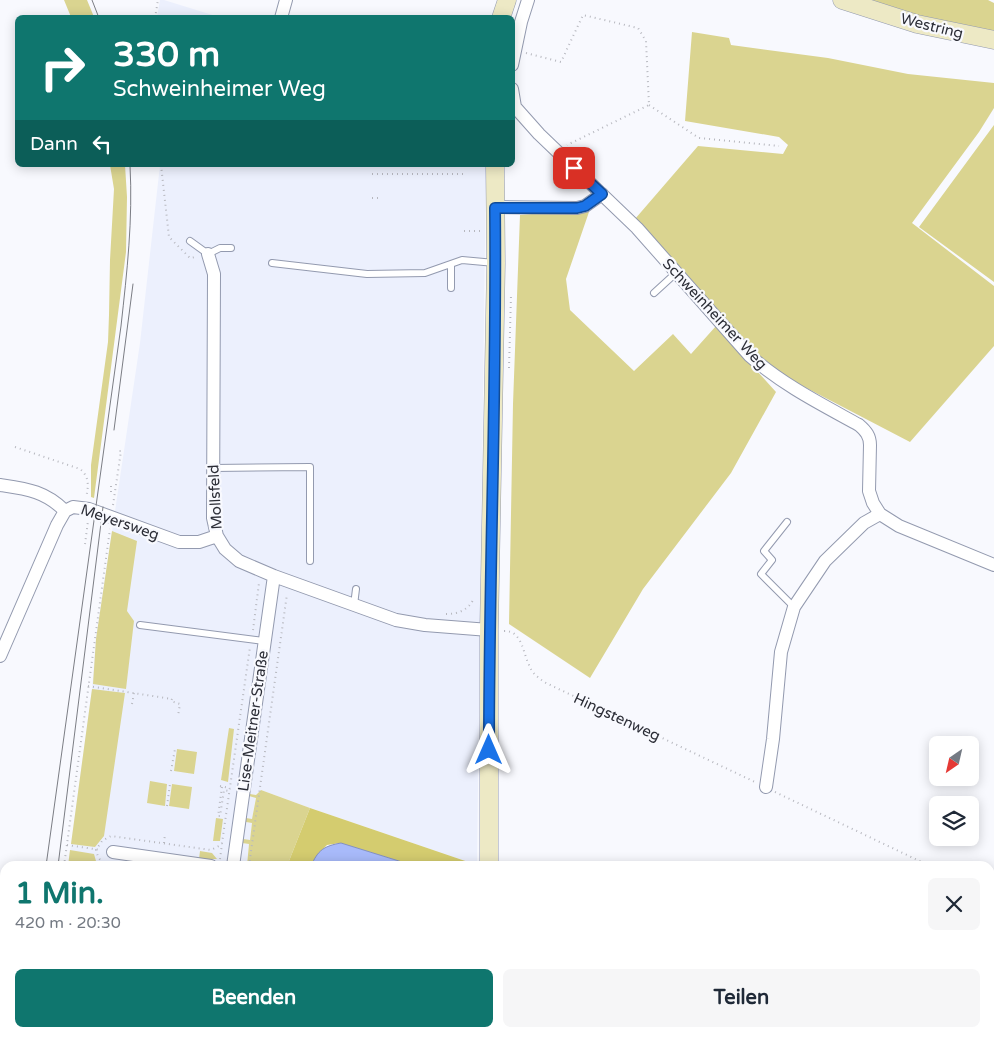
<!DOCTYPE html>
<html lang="de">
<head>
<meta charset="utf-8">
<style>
  :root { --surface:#fff; --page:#f6f6f7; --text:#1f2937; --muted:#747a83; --accent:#0f766e }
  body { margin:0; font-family:"Varela Round",sans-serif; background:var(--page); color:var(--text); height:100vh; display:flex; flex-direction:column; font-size:19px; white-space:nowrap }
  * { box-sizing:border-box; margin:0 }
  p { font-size:16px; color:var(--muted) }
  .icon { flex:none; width:28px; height:28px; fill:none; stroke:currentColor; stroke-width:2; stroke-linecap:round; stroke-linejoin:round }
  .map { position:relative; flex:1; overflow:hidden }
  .side { position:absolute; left:0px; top:861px; width:995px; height:176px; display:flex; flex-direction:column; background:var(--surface); border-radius:15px 15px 0 0; box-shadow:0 2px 12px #0003 }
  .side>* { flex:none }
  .banner { position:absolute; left:15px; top:15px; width:500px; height:152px; border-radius:8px; box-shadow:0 2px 12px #0003; background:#0f766e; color:#fff; overflow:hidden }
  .needle { width:32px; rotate:214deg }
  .controls { position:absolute; left:929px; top:736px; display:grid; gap:10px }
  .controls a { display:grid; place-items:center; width:50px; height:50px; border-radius:8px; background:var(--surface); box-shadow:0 2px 12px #0003; font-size:25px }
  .pin { position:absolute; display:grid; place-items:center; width:42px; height:42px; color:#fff; margin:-21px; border-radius:10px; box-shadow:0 2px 8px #0006 }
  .me { position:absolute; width:55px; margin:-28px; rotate:0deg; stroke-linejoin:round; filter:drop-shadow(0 0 4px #0008) }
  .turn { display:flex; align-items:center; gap:18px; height:105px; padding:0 15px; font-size:22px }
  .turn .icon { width:65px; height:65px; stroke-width:2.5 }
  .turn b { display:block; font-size:35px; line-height:42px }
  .then { display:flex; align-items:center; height:48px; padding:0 15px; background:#0003; gap:10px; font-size:19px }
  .round { display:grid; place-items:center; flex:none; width:52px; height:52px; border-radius:8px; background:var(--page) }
  .head { display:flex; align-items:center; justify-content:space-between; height:85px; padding:0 15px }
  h1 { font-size:30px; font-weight:700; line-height:38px; color:var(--accent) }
  .cta { display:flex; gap:10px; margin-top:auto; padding:10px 15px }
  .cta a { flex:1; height:58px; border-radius:8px; background:var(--accent); color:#fff; font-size:20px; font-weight:700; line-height:58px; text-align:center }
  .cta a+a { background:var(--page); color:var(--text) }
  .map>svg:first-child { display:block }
  .built { fill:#ecf0fd }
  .green { fill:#dad490 }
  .forest { fill:#d4cc6f }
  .water { fill:#a8bafa; stroke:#8390c0 }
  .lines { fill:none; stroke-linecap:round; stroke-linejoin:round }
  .service-casing { stroke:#939aaf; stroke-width:8 }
  .minor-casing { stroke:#939aaf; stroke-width:14 }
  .secondary-casing { stroke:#939aaf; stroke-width:19 }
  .path { stroke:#b7b8bf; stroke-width:2; stroke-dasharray:1 4; stroke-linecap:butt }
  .service { stroke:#fff; stroke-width:6 }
  .minor { stroke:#fff; stroke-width:12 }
  .secondary { stroke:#ede9c5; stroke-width:18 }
  .tram { stroke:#7b7d84; stroke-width:1 }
  .route-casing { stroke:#114b97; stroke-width:12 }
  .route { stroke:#1a73e8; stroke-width:9 }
  .labels { text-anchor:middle; stroke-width:4.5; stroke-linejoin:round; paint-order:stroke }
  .street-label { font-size:15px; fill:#2c2e37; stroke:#f8f9fe }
</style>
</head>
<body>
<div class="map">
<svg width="994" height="1037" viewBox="0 0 994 1037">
  <rect width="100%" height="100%" fill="#f8f9fe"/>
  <path class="built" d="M160 0H164L219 17H157Z
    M160 165H486L477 865 310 808 261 790 256 795 250 794 256 797 252 819 246 822 252 823 250 840 243 843 249 844 247 865 68 866 92 689 96 639 140 343Z"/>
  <path class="green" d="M64 0H87L94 17H71Z
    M863 0H988L994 3V34L983 33Z
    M692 32 729 38 731 45 828 58 908 74 994 83V108L979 132 912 223 994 286V346L910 442 793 381 761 358 635 219 698 146 783 154 788 145 779 137 685 121Z
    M994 125V282L919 227Z
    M110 165H125L127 197 126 252 94 498 91 497V465L108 342 109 315 110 260 114 189Z
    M590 209 566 279 570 310 634 371 673 334 691 354 716 326 776 392 731 473 643 589 590 678 509 624 513 404 520 215Z
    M112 531 137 541 127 611 134 621 126 689 93 684 96 639Z
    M92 689 125 693 104 836 95 847 71 844Z
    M229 728 234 729 228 782 221 780Z
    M177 749 197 752 194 774 174 771Z
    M150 781 167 784 165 806 147 803Z
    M172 784 192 787 189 809 169 806Z
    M261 790 310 808 287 866H239L240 864 247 865 249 844 242 843 243 839 250 840 252 823 246 822V818L252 819 256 798 249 796 250 794 256 795Z
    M216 818 223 819 220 841H213Z
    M70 850 94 854 96 861 101 866H68Z
    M200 851 212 853 217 859H199Z
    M92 1033H101V1037H44V1033L92 1032V1035Z
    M186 1033H214L212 1037H194L195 1034H193L192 1037H186Z"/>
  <path class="forest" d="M310 808 477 865V866H415L340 843 327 845 322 850 311 866H287Z
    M214 1032H395V1037H212Z"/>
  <path class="water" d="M341 843 415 866H311C318 850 324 846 341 843Z
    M101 1033V1032L138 1033 133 1035 136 1037H101Z
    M141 1033V1032L186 1033V1037H150L143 1033 141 1036Z"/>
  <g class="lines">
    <g class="service-casing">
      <path id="service" d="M190 241 208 254 220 248H231
        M272 263 367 274 425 273 462 260 495 263
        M451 288V264
        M654 293 677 272
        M213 468 310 467V561
        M787 522 764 551 772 560 761 574 794 607
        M354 605 356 589
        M140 625 264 641"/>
    </g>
    <g class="minor-casing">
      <path id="minor" d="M281 18 286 0
        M512 65 521 22 528 0
        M512 89 515 107 539 134 637 228 750 356C783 385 821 404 859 425 866 431 870 436 870 445L869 491 873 503 880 514 899 526 994 565
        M495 207 577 208 585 206 602 194
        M208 254 214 274 213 518 217 536 225 549 239 561 274 576 396 620 425 625 489 630
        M0 485C27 489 45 491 65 511L73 507 89 509 179 542H199L217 536
        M0 656 57 525 65 511
        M766 787 773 739 781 652 794 607 825 561 864 523 880 514
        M113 852 211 866
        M233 866 274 576"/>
    </g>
    <g class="secondary-casing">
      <path id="secondary" d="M842 0 917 24 994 40
        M501 18 507 0
        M489 866V630L496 263 495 165
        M489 1037V1032"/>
    </g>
    <path class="path" d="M155 18 158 0
      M526 53 561 62 583 15 638 28 646 41 649 105 567 145
      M649 105 699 138 779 146
      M161 165 169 237 190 258 196 257
      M372 174H464
      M372 198H382
      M464 231H482
      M509 368 511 295
      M15 447 80 469C89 476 89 486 86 497
      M111 486V492H115
      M113 505 121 451H119
      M85 544 88 521
      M446 614C458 614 469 610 474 598
      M253 630 259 583
      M504 631C522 630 523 653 529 665 532 673 538 678 546 683L755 782
      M88 686 172 699 171 701 180 704 178 716
      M132 704 134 693
      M171 771 175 749
      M220 786 230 788
      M222 787 218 816H220L224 790 229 791
      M775 792 930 866
      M167 806 170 784
      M164 843 165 834
      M67 845 101 850
      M220 859 222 844
      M64 866 110 529
      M113 866C103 866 98 859 96 850L102 841 111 836 211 850 219 846 222 843 250 647
      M249 866 287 594
      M990 895 994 897
      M990 998 994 991
      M39 1037 40 1032
      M168 1037 171 1032
      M201 1037V1032
      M968 1037 971 1032"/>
    <use href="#service" class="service"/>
    <use href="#minor" class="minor"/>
    <use href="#secondary" class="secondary"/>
    <path class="tram" d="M92 0 99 18
      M114 430 133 284
      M46 866 121 326C127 272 133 220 130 165
      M58 866 103 507
      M22 1037V1032
      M34 1037 35 1032"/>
  </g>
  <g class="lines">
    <g class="route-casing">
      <path id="route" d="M489 750C489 569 497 388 495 208H577L585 206 602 194 574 168"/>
    </g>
    <use href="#route" class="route"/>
  </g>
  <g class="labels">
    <g class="street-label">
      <text transform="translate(932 26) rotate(14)" y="5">Westring</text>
      <text transform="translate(715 314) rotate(47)" y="5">Schweinheimer Weg</text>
      <text transform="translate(215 497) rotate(-93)" y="5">Mollsfeld</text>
      <text transform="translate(120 522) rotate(19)" y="5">Meyersweg</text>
      <text transform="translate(617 717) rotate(25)" y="5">Hingstenweg</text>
      <text transform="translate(253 721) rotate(-82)" y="5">Lise-Meitner-Straße</text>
    </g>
  </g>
</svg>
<div class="controls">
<a><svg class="needle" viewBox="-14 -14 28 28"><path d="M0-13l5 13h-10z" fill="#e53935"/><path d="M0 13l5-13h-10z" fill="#747a83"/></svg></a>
<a><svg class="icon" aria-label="layers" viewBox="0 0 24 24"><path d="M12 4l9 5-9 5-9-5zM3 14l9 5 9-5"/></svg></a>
</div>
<div class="pin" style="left:574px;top:168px;background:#d93025"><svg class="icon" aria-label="arrive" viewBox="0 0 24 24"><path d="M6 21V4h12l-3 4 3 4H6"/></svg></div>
<svg class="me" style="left:489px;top:750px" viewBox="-20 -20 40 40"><path d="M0-17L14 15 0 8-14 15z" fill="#1a73e8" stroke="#fff" stroke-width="4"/></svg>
<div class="banner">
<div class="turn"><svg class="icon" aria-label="right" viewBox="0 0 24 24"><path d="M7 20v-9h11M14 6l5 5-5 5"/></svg><div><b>330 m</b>Schweinheimer Weg</div></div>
<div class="then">Dann<svg class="icon" aria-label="left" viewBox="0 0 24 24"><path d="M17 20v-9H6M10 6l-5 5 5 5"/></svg></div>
</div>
<section class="side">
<div class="head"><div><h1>1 Min.</h1><p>420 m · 20:30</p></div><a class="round"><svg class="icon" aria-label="close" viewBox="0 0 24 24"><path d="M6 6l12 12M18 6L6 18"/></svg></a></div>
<div class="cta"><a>Beenden</a><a>Teilen</a></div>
</section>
</div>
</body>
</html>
